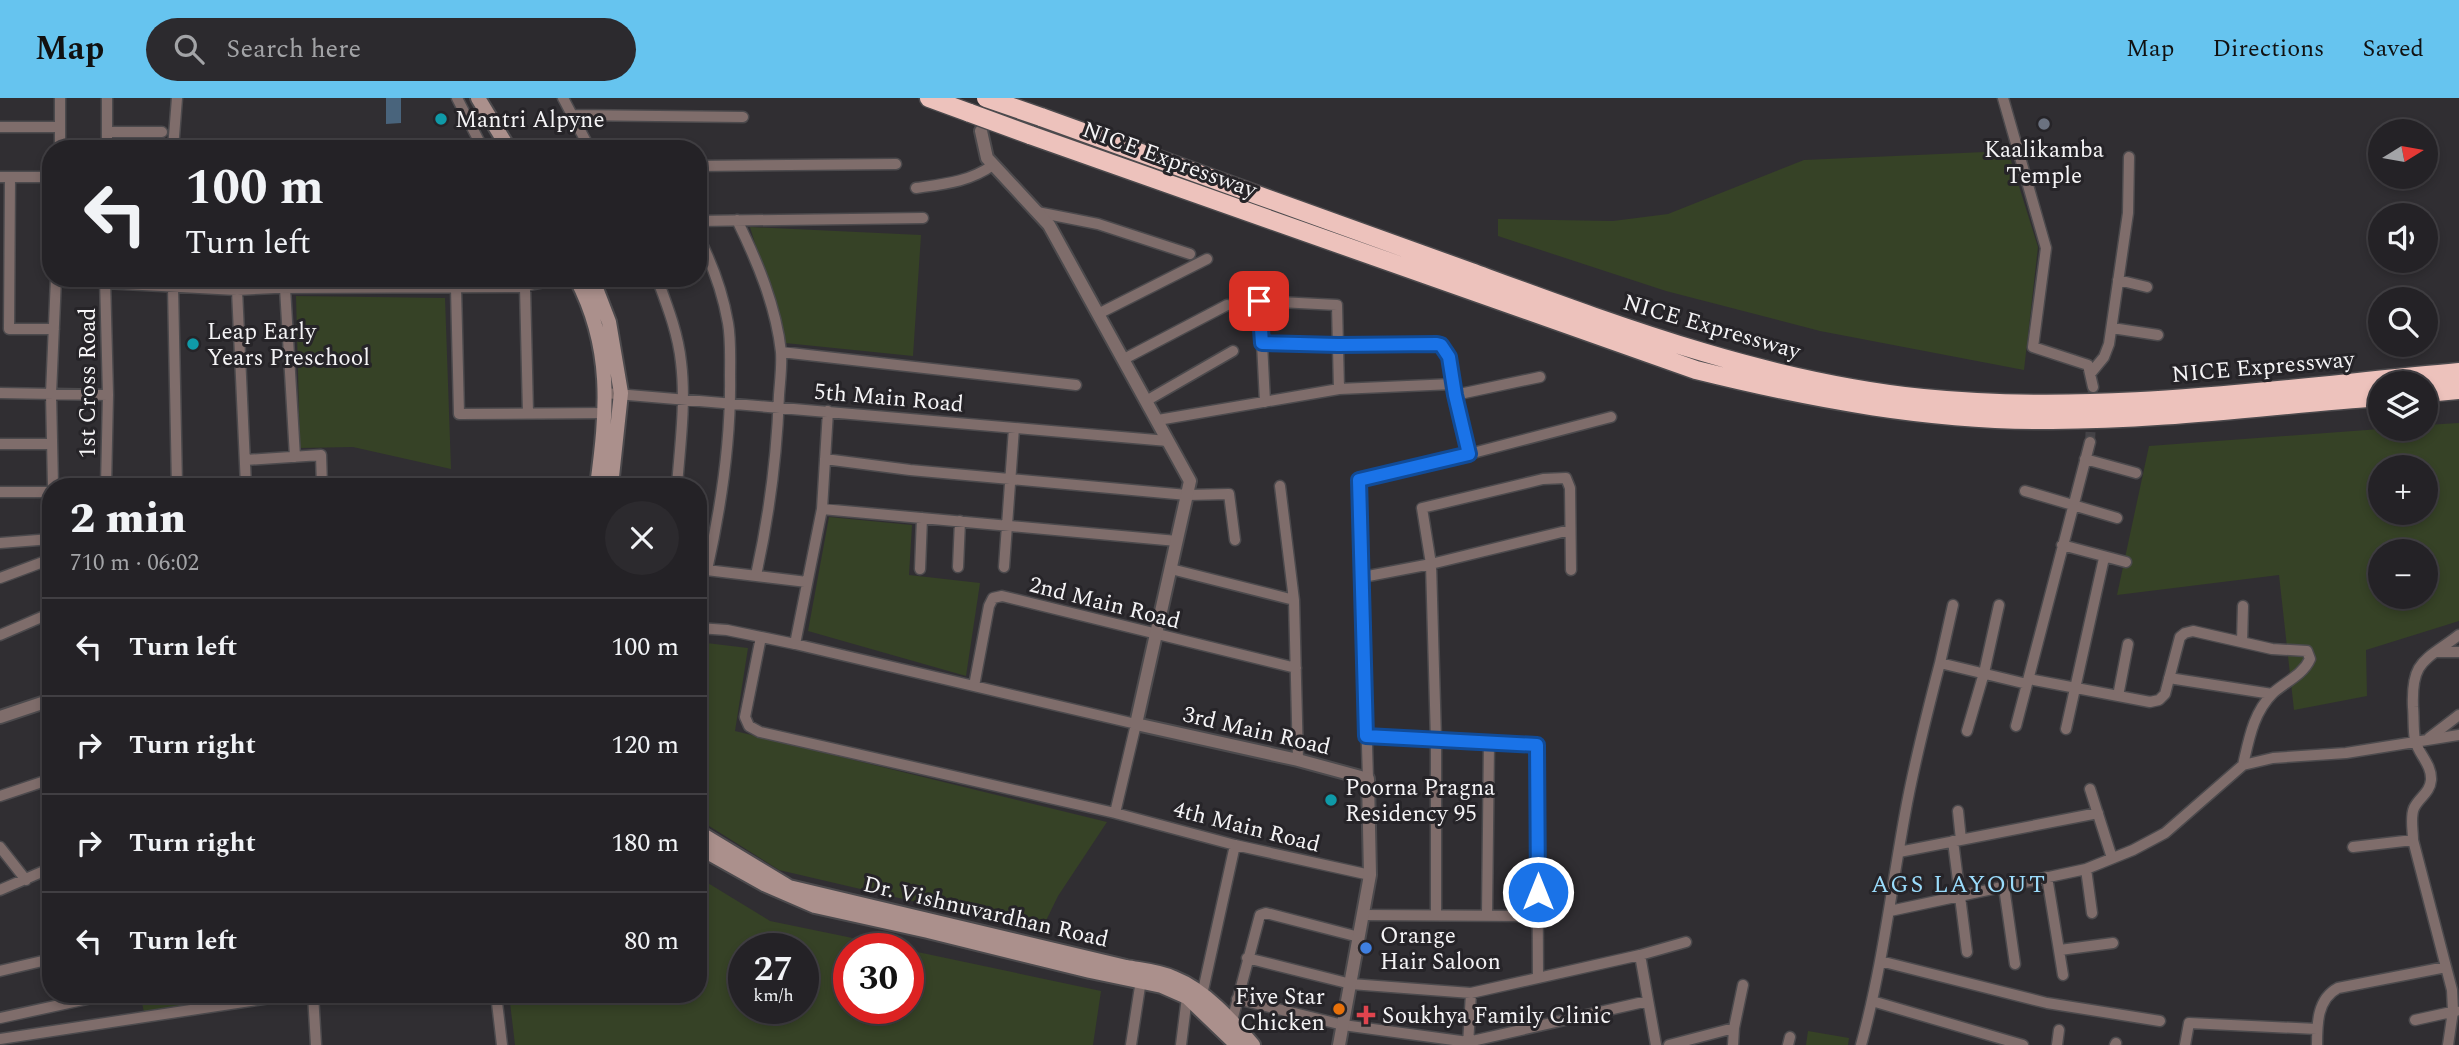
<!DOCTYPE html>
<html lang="en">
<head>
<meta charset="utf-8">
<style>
  :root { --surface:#242226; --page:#2c2a2e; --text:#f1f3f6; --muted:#a3a4a7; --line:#413f43; --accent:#66c4ef }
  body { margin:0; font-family:Spectral,serif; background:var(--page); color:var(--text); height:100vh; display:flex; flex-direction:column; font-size:26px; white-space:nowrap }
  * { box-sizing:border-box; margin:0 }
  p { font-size:23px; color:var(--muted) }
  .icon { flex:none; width:38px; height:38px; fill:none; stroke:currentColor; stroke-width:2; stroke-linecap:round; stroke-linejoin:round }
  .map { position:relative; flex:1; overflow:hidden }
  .drawer { position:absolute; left:42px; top:380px; width:665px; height:525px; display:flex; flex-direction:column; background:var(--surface); border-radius:28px; box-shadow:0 4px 10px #0003,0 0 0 2px var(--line) }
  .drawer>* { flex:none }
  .banner { position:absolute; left:42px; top:42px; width:665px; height:147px; border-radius:28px; box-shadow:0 4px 10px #0003,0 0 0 2px var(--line); background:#242226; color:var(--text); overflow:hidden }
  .needle { width:46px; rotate:79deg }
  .buttons { position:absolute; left:2368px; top:21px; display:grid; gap:14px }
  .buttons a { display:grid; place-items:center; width:70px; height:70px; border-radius:50%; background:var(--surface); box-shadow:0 4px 10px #0003,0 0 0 2px var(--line); font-size:35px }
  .speed { position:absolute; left:728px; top:835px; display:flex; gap:14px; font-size:35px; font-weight:700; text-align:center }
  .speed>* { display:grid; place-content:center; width:91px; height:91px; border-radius:50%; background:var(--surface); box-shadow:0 4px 10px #0003,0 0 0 2px var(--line); line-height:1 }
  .speed small { font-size:18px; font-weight:400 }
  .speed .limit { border:10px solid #d22; background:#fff; color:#111 }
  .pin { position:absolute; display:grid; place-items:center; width:60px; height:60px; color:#fff; margin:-30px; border-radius:14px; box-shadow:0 4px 10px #0006 }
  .me { position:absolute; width:77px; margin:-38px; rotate:0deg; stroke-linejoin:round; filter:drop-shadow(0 0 5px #0008) }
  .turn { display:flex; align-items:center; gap:24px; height:147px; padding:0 28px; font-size:32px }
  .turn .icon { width:91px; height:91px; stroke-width:2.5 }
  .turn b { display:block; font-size:49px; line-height:60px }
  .round { display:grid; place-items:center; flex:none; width:74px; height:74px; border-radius:37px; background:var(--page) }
  .head { display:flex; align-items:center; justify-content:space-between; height:119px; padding:0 28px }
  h1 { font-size:42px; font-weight:800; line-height:52px }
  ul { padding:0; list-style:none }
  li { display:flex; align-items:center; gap:21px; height:98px; padding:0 28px; border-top:2px solid var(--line) }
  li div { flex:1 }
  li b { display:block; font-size:26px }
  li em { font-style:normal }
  header { display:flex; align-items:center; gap:42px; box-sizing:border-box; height:98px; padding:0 35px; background:var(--accent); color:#111 }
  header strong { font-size:33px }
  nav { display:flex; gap:38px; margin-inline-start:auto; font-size:24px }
  .search { width:490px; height:63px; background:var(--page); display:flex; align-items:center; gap:18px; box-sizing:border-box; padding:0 24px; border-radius:38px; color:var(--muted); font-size:26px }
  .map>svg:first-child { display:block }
  .green { fill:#364226; fill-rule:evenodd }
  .water { fill:#49647c }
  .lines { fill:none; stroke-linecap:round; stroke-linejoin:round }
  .minor-tunnel { stroke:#444246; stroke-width:10; stroke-dasharray:10 5; stroke-linecap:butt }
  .minor-casing { stroke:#4c4a4d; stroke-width:13 }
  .tertiary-casing { stroke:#4c4a4d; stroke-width:16 }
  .secondary-casing { stroke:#4c4a4d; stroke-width:18 }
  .motorway-casing { stroke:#4c4a4d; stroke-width:21 }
  .minor { stroke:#7f6d6b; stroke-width:10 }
  .tertiary { stroke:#7f6d6b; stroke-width:12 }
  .secondary { stroke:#ab908c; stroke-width:14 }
  .motorway { stroke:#edc2bc; stroke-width:18 }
  .motorway-bridge-casing { stroke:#4c4a4d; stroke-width:21; stroke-linecap:butt }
  .motorway-bridge { stroke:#edc2bc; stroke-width:18 }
  .route-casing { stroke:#114b97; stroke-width:18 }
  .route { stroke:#1a73e8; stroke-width:12 }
  .culture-dot { fill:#0f9aa8; stroke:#262428; stroke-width:2.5 }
  .worship-dot { fill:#6b7280; stroke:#262428; stroke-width:2.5 }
  .shop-dot { fill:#3f7fe0; stroke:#262428; stroke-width:2.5 }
  .food-dot { fill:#e8710a; stroke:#262428; stroke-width:2.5 }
  .health-dot { fill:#e0444e; stroke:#262428; stroke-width:2.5 }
  .labels { text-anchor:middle; stroke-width:6; stroke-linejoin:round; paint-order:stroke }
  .poi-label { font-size:23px; fill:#f5f4f6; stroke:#262428; text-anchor:start }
  .street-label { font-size:23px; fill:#f5f4f6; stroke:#262428 }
  .neighbourhood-label { font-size:24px; letter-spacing:2px; fill:#9adcfc; stroke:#262428 }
</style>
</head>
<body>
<header>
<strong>Map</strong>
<div class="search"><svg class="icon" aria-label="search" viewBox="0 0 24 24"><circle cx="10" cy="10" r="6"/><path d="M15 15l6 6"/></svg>Search here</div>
<nav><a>Map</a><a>Directions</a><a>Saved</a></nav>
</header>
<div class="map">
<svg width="2459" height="947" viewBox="0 0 2459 947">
  <rect width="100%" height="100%" fill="#302e32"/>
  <path class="green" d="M2008 53 2038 149 2024 272 1820 233 1666 193 1498 138V121L1613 123 1668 116 1804 62Z
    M750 129 921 137 913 258 785 245Z
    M296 198 445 200 451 371 353 349 300 350Z
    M2459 325V523L2366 552 2367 598 2294 612 2279 477 2117 497 2149 348 2380 331H2426V327ZM2380 369H2426V415H2380ZM2380 453H2426V499H2380Z
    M829 419 912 427 909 477 980 485 966 578 808 533Z
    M698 544 748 550 735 633 1107 724 1058 798 1041 833 779 772 698 721Z
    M698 779 770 823 901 850H849V910H908V852L1101 893 1093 947H515L509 896H698ZM744 850H803V910H744Z
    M163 896H260L144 914 141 901Z
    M1808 933 1849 940 1848 947H1806Z"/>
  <path class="water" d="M386 0H401V25L386 26Z"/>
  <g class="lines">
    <path class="minor-tunnel" d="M2090 344 2093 289"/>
    <g class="minor-casing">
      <path id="minor" d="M60 0V51
        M457 0 483 51
        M563 0 590 51
        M2003 0 2046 150 2033 249 2088 267 2093 289
        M572 17 743 19
        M0 29H60
        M108 34H162
        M107 51V0
        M173 51 177 0
        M485 51 504 42
        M698 68 896 66
        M0 79H51
        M10 79 9 231H54
        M916 90C944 86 969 84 993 67
        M1037 114 1098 126 1190 156
        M737 122C757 163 776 208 781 254 782 268 780 283 779 297 777 357 769 418 756 477
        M698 123 923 120
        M698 138C712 165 723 196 728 225 731 242 730 261 730 279 731 344 721 409 707 472
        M105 180 108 297 106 388
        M657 180C667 207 678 235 681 264 686 305 680 347 677 388
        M1258 181 1262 245
        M2118 182 2147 189
        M105 185 237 192 275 190 518 189 565 180
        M173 189 177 388
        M525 189 528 315
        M285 190 295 359
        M456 190 459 316 606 315
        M237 192 246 388
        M1259 203 1337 207 1339 291
        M1098 216 1207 161
        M2112 230 2158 237
        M781 254 1076 287
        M1124 261 1227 207
        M2090 276 2104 259 2109 246 2128 115 2129 59
        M0 295 108 297
        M605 295 1168 343
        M1455 297 1540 279
        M1146 303 1233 253
        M1265 304 1262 245 1338 248 1437 246 1444 250 1449 259 1455 297 1469 356 1359 382 1368 681
        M1158 322 1339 291 1453 286
        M0 346H52
        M1469 356 1611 319
        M825 361 910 372 1187 397 1229 396 1235 442
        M2085 361 2136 375
        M245 362 321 357 322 388
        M53 388 51 296 56 180
        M1280 388 1294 502 1298 662
        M2025 393 2117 420
        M0 394H51
        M822 411 1177 443
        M1570 432 1431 466 1422 410 1543 381 1566 380 1570 390 1571 472
        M0 445 51 441
        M2062 447 2126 464
        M958 469 960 423
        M1004 469 1014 330
        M698 471 807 484
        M920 471 922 420
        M1171 471 1294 502
        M1363 479 1431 466 1436 642V817
        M0 480 51 461
        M698 530 727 532 795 546 1136 626 1115 715
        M0 537 51 515
        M761 539 745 619 749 628 760 634 1115 715 1235 747 1370 777
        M2242 544 2243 508
        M795 546 822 411 828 313
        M2436 554H2459
        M1940 565 1953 507
        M2169 580 2272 596
        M2029 581 2150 604 2159 602 2165 596 2180 539 2185 535 2193 533 2272 551 2307 553 2310 561C2303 577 2285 584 2273 595 2253 615 2249 641 2243 667
        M974 588 989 508 993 500 1002 498 1296 570
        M2118 598 2128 546
        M2016 628 2027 586
        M2066 631 2104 460
        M1967 633 1984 575 1999 507
        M1366 638 1537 647 1538 880
        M2429 640 2459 617
        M2090 691 2112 760
        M0 698 51 681
        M1958 713 1961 742
        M1953 743 1967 854
        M0 749 26 782
        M2353 749 2413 742
        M1899 754 2098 715
        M2086 771 2092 815
        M2047 779 2063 877
        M2004 789 2015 866
        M0 792 51 770
        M1890 813 2086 771 2133 752 2165 735 2243 667 2273 660 2346 655 2459 637
        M1363 817 1538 818
        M1487 818 1489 644
        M2060 852 2113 845
        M1640 857 1656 947
        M1247 860 1351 886 1471 895 1640 857 1686 844
        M1880 863 2047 905 2160 923
        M0 873 51 861
        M313 896 316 947
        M496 896 502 947
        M1202 897 1235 747
        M1237 901 1343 927 1468 944 1648 903
        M1872 903 2023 947
        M0 920 110 896
        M2415 922 2456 913
        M1232 923 1260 817 1266 815 1359 839
        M1734 930 1743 887
        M0 941 296 896
        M1131 947 1141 882
        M1181 947 1187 899
        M1468 947 1471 895
        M1669 947 1734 930 1733 947
        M1788 947 1790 939
        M1861 947C1882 871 1891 793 1905 716 1914 665 1927 615 1940 565L2027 586 2090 344
        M2057 947 2059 932
        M2115 947 2116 945
        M2185 947 2189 925 2317 931
        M2317 947C2317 926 2317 901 2338 890L2446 869
        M2448 947 2453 913 2452 892 2413 742C2413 732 2410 719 2414 710 2419 699 2430 695 2431 682 2432 666 2418 656 2415 642 2413 632 2414 619 2413 609 2411 562 2425 563 2459 537"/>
    </g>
    <g class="tertiary-casing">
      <path id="tertiary" d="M981 33 987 60 1049 127 1190 383 1136 626 1298 662 1368 681 1370 777 1339 947
        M0 619 51 602"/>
    </g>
    <g class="secondary-casing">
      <path id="secondary" d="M478 0 509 51
        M576 180C613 250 607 313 597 388
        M592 180 609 224 621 295 611 388
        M698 734 789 789 1126 869C1142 872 1159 873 1174 880 1205 892 1232 923 1253 947
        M698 749 764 786 815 808 928 833 1090 873 1162 888 1187 899 1237 947"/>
    </g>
    <g class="motorway-casing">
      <path id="motorway" d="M929 0 970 15
        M1041 19C1184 71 1328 122 1471 174 1618 228 1766 284 1923 300 2102 318 2281 290 2459 274
        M1030 37 1696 272C1813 301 1931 323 2052 322 2162 322 2271 307 2380 299
        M2426 295 2459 292"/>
    </g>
    <use href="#minor" class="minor"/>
    <use href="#tertiary" class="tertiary"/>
    <use href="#secondary" class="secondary"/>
    <use href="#motorway" class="motorway"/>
    <g class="motorway-bridge-casing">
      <path id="motorway-bridge" d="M986 0 1041 19
        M970 15 1030 37"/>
    </g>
    <use href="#motorway-bridge" class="motorway-bridge"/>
  </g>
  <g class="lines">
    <g class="route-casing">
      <path id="route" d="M1259 203 1262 245 1338 247 1437 246 1441 247 1449 259 1455 297 1469 356 1359 382 1366 638 1537 647 1538 794"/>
    </g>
    <use href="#route" class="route"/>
  </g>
  <g class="culture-dot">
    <circle cx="441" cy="21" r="7"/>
    <circle cx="193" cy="246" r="7"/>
    <circle cx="1331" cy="702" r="7"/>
  </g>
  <circle class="worship-dot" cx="2044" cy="26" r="7"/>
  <circle class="shop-dot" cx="1366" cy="850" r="7"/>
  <circle class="food-dot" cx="1339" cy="911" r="7"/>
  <path class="health-dot" d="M1362.5 906.5h7v7h7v7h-7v7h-7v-7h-7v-7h7z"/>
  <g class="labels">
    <g class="poi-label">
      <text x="455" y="29">Mantri Alpyne</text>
      <text x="2044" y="59" text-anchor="middle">Kaalikamba<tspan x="2044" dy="26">Temple</tspan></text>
      <text x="207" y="241">Leap Early<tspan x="207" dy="26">Years Preschool</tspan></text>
      <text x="1345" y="697">Poorna Pragna<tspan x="1345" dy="26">Residency 95</tspan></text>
      <text x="1380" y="845">Orange<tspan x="1380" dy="26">Hair Saloon</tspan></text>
      <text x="1325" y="906" text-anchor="end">Five Star<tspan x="1325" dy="26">Chicken</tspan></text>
      <text x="1382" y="925">Soukhya Family Clinic</text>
    </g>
    <g class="street-label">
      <text transform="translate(1170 61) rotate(20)" y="8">NICE Expressway</text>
      <text transform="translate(1712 228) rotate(16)" y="8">NICE Expressway</text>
      <text transform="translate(2263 268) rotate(-5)" y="8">NICE Expressway</text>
      <text transform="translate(87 285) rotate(-90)" y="8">1st Cross Road</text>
      <text transform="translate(889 299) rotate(5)" y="8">5th Main Road</text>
      <text transform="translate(1105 504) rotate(14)" y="8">2nd Main Road</text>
      <text transform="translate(1257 632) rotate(13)" y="8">3rd Main Road</text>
      <text transform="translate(1247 728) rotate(14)" y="8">4th Main Road</text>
      <text transform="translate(986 813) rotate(13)" y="8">Dr. Vishnuvardhan Road</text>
    </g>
    <g class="neighbourhood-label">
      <text x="1959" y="794">AGS LAYOUT</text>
    </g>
  </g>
</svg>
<div class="buttons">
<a><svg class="needle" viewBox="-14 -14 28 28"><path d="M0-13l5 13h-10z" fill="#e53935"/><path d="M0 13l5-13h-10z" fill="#a3a4a7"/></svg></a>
<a><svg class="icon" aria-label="sound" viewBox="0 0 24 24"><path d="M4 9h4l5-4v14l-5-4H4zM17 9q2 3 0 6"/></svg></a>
<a><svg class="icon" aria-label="search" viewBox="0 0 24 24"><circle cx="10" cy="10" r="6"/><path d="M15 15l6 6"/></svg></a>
<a><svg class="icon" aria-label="layers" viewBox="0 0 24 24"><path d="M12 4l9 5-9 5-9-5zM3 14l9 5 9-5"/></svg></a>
<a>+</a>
<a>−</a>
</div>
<div class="speed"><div>27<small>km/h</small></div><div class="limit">30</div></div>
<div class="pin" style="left:1259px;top:203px;background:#d93025"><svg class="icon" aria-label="arrive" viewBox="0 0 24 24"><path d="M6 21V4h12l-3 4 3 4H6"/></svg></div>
<svg class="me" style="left:1538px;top:794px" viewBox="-20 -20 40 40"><circle r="17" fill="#1a73e8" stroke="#fff" stroke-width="3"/><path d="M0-11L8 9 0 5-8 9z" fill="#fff"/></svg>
<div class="banner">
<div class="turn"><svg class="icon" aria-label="left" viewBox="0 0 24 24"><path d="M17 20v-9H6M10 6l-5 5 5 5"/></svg><div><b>100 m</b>Turn left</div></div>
</div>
<section class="drawer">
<div class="head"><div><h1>2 min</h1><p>710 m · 06:02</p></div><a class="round"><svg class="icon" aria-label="close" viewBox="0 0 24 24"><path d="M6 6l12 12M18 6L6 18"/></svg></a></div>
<ul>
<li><svg class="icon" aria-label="left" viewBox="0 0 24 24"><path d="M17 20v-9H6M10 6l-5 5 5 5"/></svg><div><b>Turn left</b></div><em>100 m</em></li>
<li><svg class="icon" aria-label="right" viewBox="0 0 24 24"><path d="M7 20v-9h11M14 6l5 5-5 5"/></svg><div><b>Turn right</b></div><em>120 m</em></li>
<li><svg class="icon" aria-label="right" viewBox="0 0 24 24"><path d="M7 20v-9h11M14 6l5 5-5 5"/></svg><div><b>Turn right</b></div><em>180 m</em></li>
<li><svg class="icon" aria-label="left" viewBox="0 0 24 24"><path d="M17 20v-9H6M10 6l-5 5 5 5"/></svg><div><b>Turn left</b></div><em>80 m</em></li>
</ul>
</section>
</div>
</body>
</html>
